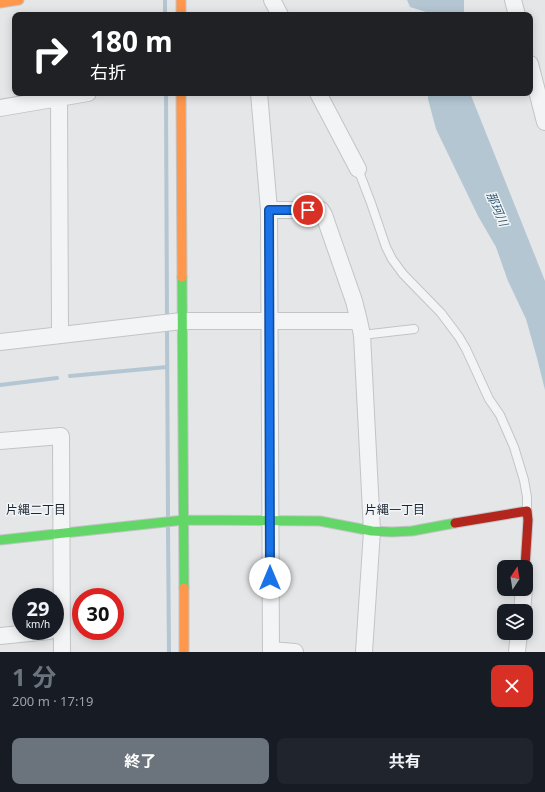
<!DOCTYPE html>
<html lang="ja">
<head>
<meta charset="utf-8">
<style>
  :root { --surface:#171b24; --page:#20242c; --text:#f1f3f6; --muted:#9ea1a6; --accent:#6b747c }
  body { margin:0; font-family:"Noto Sans","Noto Sans JP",sans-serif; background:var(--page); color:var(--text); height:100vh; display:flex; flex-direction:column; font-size:15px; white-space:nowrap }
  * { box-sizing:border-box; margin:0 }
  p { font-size:13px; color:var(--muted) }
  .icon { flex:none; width:22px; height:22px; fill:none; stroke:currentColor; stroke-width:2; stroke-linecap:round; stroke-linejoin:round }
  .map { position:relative; height:652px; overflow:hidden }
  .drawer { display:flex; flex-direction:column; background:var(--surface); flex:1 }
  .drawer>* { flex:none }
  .banner { position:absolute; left:12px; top:12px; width:521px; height:84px; border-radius:8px; box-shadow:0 2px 10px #0003; background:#202124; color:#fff; overflow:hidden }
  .needle { width:26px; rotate:12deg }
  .controls { position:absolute; left:497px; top:560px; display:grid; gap:8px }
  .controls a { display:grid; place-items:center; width:36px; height:36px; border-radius:8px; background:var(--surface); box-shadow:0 2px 10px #0003; font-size:20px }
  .speed { position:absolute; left:12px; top:588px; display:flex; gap:8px; font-size:20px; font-weight:700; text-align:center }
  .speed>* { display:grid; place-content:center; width:52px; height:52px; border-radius:50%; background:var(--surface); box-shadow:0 2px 10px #0003; line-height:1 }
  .speed small { font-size:10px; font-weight:400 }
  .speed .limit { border:6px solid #d22; background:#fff; color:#111 }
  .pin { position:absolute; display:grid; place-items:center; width:34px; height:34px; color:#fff; margin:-17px; border:2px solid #fff; border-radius:50%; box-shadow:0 1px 4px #0007 }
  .me { position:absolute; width:44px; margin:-22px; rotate:0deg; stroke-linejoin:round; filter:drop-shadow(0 0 3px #0008) }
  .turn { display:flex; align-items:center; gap:14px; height:84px; padding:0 12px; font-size:18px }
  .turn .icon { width:52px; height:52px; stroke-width:2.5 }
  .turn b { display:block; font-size:28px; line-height:34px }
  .round { display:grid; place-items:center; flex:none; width:42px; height:42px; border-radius:8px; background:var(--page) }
  .head { display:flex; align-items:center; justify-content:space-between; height:68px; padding:0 12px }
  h1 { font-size:24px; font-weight:700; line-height:30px; color:var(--accent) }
  .action { display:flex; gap:8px; margin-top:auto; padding:8px 12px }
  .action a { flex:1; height:46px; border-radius:8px; background:var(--accent); color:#fff; font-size:16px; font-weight:700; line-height:46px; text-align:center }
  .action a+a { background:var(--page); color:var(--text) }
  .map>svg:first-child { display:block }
  .water { fill:#b3c6d2 }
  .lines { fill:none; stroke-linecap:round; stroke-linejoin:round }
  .stream { stroke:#b3c6d2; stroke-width:4 }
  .lane-casing { stroke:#c2c4c6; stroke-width:10 }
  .street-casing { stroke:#c2c4c6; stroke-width:18 }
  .fast-casing { stroke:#c2c4c6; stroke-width:11 }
  .slow-casing { stroke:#c2c4c6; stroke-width:11 }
  .jam-casing { stroke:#c2c4c6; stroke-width:11 }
  .lane { stroke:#f3f4f5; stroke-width:8 }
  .street { stroke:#f3f4f5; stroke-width:16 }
  .fast { stroke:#63d668; stroke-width:9 }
  .slow { stroke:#ff974d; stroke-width:9 }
  .jam { stroke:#b3261e; stroke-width:9 }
  .route-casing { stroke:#114b97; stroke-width:10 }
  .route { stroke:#1a73e8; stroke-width:7 }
  .labels { text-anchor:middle; stroke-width:3; stroke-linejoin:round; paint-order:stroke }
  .water-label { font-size:12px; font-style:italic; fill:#355b75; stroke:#f2f5f7 }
  .neighbourhood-label { font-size:12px; fill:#1d2733; stroke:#f2f5f7 }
</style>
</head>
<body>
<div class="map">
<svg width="545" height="652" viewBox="0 0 545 652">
  <rect width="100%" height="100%" fill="#e4e6e8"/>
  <path class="water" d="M407 0H464V15H428L426 12 410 7Z
    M428 93H470L545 281V390L537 358 526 319 508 281 496 247 478 216 436 129 428 99Z"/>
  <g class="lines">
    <path class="stream" d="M165 0V15
      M166 93 167 320
      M167 326 168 516
      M70 376 167 367
      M0 385 57 378
      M168 528 169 652"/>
    <g class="lane-casing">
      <path id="lane" d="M358 169 371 203 386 247 392 259 403 274 441 313 459 337 466 349 489 399 500 415 514 447 524 480 527 497V511
        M362 335 414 329"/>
    </g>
    <g class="street-casing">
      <path id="street" d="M272 0 280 15
        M513 0 517 15
        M530 64 545 122
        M259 93 269 210 271 652
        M318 93 358 169
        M59 98 60 335
        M0 108 88 93
        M359 321 362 335 372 531 364 652
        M0 342 182 321H359L354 301 324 215 321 210H269
        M0 441 61 436 62 652
        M522 611 524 589
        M0 636 49 631
        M271 650 295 652
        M517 652 519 633"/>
    </g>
    <g class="fast-casing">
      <path id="fast" d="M182 277 184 588
        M0 540 184 520 320 521 372 531 392 532 412 531 455 523"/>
    </g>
    <g class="slow-casing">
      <path id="slow" d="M181 0V15
        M0 3 19 0
        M181 93 182 277
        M184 588V652"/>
    </g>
    <g class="jam-casing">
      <path id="jam" d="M455 523 527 511 528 520 525 567"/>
    </g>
    <use href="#lane" class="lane"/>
    <use href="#street" class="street"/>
    <use href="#fast" class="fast"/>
    <use href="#slow" class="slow"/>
    <use href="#jam" class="jam"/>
  </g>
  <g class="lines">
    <g class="route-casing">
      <path id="route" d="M270 578 269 210H308"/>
    </g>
    <use href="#route" class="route"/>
  </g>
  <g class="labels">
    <g class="water-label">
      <text transform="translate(497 209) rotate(67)" y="4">那珂川</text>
    </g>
    <g class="neighbourhood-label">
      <text x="36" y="514">片縄二丁目</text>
      <text x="395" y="514">片縄一丁目</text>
    </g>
  </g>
</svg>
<div class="controls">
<a><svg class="needle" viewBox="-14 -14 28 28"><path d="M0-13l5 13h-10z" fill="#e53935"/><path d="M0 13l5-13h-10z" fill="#9ea1a6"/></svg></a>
<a><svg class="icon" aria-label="layers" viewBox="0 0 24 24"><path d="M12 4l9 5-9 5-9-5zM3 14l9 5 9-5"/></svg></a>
</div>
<div class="speed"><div>29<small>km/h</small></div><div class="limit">30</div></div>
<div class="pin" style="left:308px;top:210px;background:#d93025"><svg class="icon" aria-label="arrive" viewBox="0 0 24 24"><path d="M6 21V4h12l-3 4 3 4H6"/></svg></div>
<svg class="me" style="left:270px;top:578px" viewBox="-20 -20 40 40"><circle r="19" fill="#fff"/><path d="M0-13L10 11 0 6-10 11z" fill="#1a73e8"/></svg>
<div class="banner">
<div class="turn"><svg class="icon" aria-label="right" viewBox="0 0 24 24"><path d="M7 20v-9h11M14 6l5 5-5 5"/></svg><div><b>180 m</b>右折</div></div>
</div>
</div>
<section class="drawer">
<div class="head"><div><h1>1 分</h1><p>200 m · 17:19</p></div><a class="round" style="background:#d93025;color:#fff"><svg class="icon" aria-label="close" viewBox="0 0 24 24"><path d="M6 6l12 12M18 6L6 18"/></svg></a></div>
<div class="action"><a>終了</a><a>共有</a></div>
</section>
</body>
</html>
